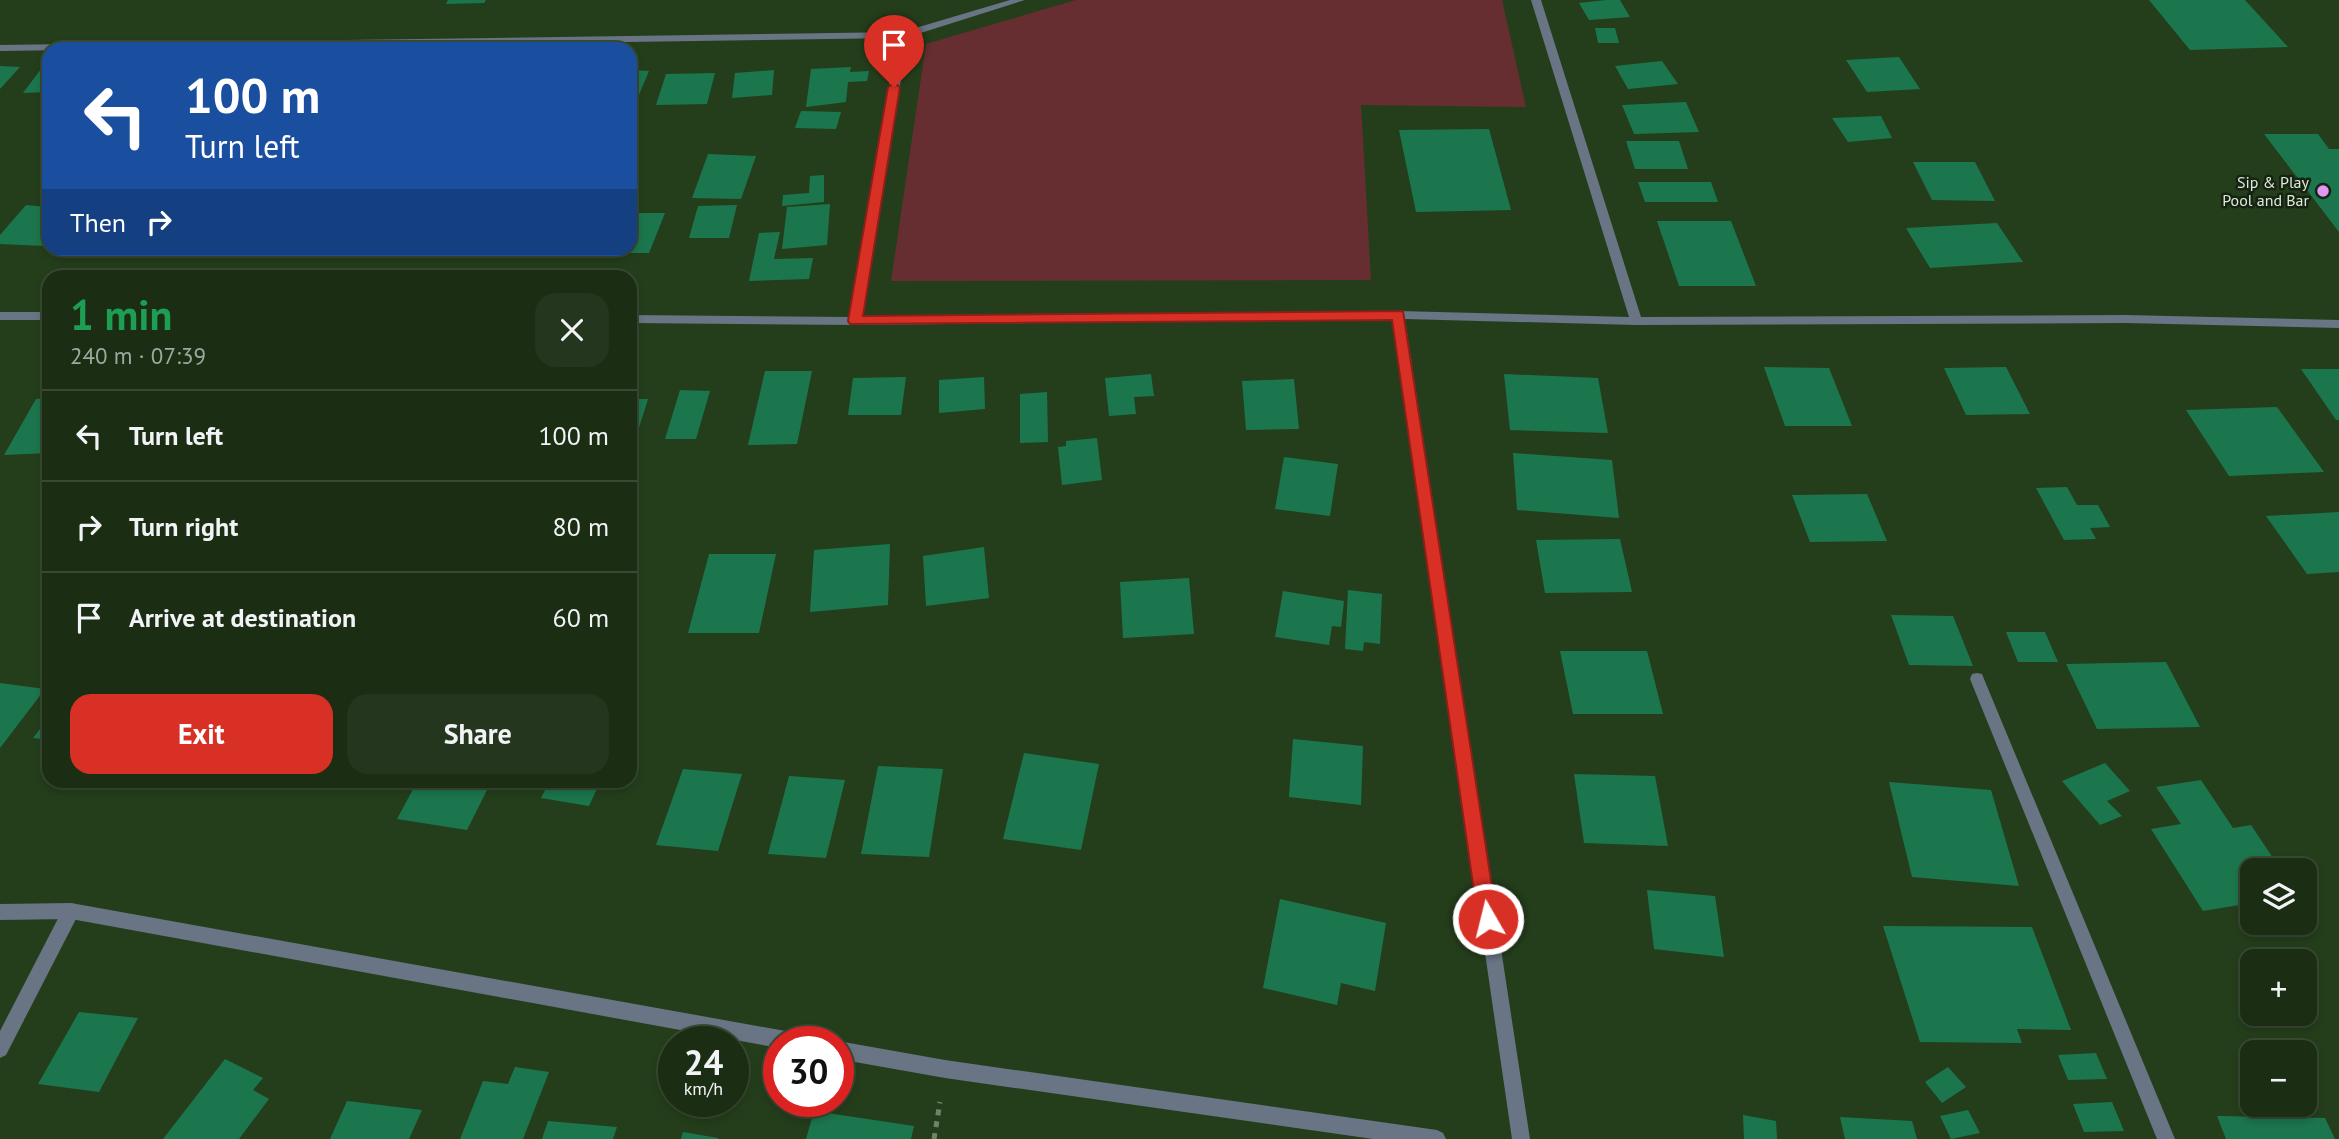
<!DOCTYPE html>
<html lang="en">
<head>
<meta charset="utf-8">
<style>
  :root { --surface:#1b2e14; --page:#24361d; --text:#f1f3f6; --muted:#a0a8a0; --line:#394a34; --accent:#d93025 }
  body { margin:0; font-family:"PT Sans",sans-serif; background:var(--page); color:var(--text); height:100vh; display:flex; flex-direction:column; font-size:26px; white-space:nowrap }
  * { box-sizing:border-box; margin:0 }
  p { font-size:23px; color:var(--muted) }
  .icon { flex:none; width:38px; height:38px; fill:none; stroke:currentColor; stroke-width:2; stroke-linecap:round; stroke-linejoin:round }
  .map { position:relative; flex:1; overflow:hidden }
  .side { position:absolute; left:42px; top:270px; width:595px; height:518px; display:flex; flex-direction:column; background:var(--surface); border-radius:21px; box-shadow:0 4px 10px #0003,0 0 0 2px var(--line) }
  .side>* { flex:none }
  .hud { position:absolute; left:42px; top:42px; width:595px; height:214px; border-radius:21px; box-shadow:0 4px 10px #0003,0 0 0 2px var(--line); background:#1a4fa0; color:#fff; overflow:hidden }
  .buttons { position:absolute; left:2240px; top:858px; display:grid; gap:14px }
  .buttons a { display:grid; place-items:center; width:77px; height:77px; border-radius:14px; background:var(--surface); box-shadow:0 4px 10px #0003,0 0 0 2px var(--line); font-size:35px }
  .speed { position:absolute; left:658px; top:1026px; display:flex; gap:14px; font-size:35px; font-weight:700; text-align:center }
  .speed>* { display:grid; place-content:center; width:91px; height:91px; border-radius:50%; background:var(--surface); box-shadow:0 4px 10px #0003,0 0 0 2px var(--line); line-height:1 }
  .speed small { font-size:18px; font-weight:400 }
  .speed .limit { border:10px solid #d22; background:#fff; color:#111 }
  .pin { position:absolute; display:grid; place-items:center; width:60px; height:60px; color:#fff; margin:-72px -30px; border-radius:50% 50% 50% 0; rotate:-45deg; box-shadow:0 0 7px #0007 }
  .pin .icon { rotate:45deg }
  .me { position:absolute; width:77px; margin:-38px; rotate:352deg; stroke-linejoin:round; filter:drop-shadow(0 0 5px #0008) }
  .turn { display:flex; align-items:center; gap:24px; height:147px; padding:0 28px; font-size:32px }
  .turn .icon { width:91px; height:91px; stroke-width:2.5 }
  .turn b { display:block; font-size:49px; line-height:60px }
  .then { display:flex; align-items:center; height:66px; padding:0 28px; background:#0003; gap:14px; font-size:26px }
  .round { display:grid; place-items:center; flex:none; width:74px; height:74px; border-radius:21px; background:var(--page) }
  .overview { display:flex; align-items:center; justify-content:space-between; height:119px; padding:0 28px }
  h1 { font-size:42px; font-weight:600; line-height:52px; color:#1e9e55 }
  .cta { display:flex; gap:14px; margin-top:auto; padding:14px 28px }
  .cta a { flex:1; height:80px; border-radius:21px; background:var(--accent); color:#fff; font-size:28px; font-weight:600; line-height:80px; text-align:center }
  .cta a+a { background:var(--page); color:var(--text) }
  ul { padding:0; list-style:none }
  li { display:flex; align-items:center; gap:21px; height:91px; padding:0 28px; border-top:2px solid var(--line) }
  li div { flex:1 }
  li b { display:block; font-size:26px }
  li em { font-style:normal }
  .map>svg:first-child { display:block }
  .green { fill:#672e31 }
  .building { fill:#1c764d }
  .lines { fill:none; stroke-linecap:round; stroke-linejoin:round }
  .path { stroke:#6e8467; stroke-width:5; stroke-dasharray:6 6; stroke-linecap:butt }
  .lane { fill:#697485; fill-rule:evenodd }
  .street { fill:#697485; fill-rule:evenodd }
  .route { fill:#d93025; stroke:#8d1f18; stroke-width:2 }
  .poi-dot { fill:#de98f2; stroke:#162212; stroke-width:2.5 }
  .labels { text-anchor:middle; stroke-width:5; stroke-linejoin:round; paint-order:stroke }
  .far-poi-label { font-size:16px; fill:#dcecd7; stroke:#162212; text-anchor:end }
</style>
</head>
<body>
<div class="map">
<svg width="2339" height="1139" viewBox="0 0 2339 1139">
  <rect width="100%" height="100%" fill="#243e1b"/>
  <path class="green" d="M1076 0H1502L1526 107 1361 105 1371 280 891 281 926 44Z"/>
  <path class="building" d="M448 0H486L484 3 446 4Z
    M1606 0H1620L1630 17 1589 20 1579 3Z
    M2149 0H2245L2288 47 2190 50Z
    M1595 28H1615L1619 43H1598Z
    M1899 57 1920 89 1867 92 1846 60Z
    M1662 61 1678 84 1628 89 1615 66Z
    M49 64V92L23 93 44 65Z
    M0 66 20 67 0 89Z
    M851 67 850 72 869 71 867 81 848 82 846 102 806 107 811 69Z
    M630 70 649 71 638 97H630Z
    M774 70 772 95 732 98 735 73Z
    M715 73 707 104 656 105 666 74Z
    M1686 102 1699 132 1634 134 1622 105Z
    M801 111 841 112 836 129 795 128Z
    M1881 116 1892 138 1848 142 1832 118Z
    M1489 129 1511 210 1416 212 1399 130Z
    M2264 134H2318L2329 149H2339V232Z
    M1626 141H1679L1688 169H1635Z
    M708 154 756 156 741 199 692 198Z
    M1913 162H1975L1995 201 1932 200Z
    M824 175V202L782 206 783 195 809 193 810 176Z
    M1638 182H1711L1718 202H1645Z
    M830 204 827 245 782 249 787 207Z
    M26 205 49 207V242L45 246 0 244V235Z
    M737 205 729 238H689L698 206Z
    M630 213H665L649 253H607L609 248H630Z
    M1657 221H1731L1756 286H1679Z
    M1997 223 2023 262 1930 268 1906 228Z
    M780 232 774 259 813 258 809 279 749 281 759 233Z
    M1764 367 1829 368 1852 426H1785Z
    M2006 367 2030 414 1966 415 1944 368Z
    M2301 369H2339V420H2336Z
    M765 371H812L797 444 748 445Z
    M1151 374 1154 396 1134 397 1136 414 1109 416 1105 378Z
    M1504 374 1598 378 1608 433 1510 430Z
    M906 377 901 415H848L853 378Z
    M984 377 985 409 939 413V380Z
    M1294 379 1299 429 1246 430 1242 381Z
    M680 390 710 391 696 439H665Z
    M1047 392 1048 442 1020 443V394Z
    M49 398V453L4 455 36 399Z
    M630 399H648L631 453H630Z
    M2277 407 2324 472 2229 476 2186 410Z
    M1097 438 1102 480 1062 485 1058 447 1066 446V441Z
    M1513 453 1612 460 1619 518 1517 510Z
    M1284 457 1338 464 1330 516 1275 509Z
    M2067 487 2077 505H2098L2110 527 2090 528 2096 539 2064 540 2036 488Z
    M1867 494 1887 541 1810 542 1792 495Z
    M2339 512V572L2307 574 2266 516Z
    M1620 539 1632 592 1545 593 1536 540Z
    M890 544 888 605 810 612 814 550Z
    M984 547 989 598 926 606 923 556Z
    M709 554H776L759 633H688Z
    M1189 578 1194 634 1123 638 1120 582Z
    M1348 590 1382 594 1380 644 1364 642 1363 651 1345 649Z
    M1283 591 1344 601 1341 627 1332 626 1329 645 1275 637Z
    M1891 615 1953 616 1973 666 1909 665Z
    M2006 632H2045L2058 662H2018Z
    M1560 651H1647L1663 714H1573Z
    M2166 662 2200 727 2097 729 2066 664Z
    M0 683 45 689 0 748Z
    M49 717V740L33 738Z
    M1293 739 1363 746 1361 805 1289 797Z
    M1024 753 1099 764 1081 850 1003 839Z
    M2105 763 2130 791 2107 801 2122 816 2100 825 2062 781Z
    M878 766 943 769 929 857 861 854Z
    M683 769 742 774 718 851 656 845Z
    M1574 774 1655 776 1668 846 1584 843Z
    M789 776 845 780 826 858 768 854Z
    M418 780H492L467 830 397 819Z
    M550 780H601L589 806 541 798Z
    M2201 780 2233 828 2251 825 2281 870H2252V903L2203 911 2151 829 2181 824 2156 787Z
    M1889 782 1991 790 2019 886 1912 877Z
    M1647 890 1715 896 1724 957 1654 949Z
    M1280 899 1386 923 1375 991 1341 983 1337 1005 1263 988Z
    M1883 926 2032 927 2071 1030 2017 1029 2022 1043 1920 1042Z
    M79 1012 138 1018 99 1092 38 1084Z
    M2096 1053 2107 1079 2068 1080 2058 1055Z
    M225 1059 263 1078 253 1090 269 1099 239 1139H163Z
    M515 1067 549 1072 523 1139H460L483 1081 508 1084Z
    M1948 1067 1966 1087 1942 1103 1925 1082Z
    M347 1101 422 1110 409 1139H330Z
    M2112 1102 2124 1131 2084 1132 2073 1104Z
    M1968 1110 1980 1133 1951 1139 1940 1116Z
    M814 1111 914 1126 911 1139H806Z
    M1743 1115 1776 1121 1777 1139H1744Z
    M2217 1116 2325 1118 2335 1139H2226Z
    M1840 1117 1912 1121 1917 1139H1845Z
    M548 1121 617 1127 613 1139H542Z
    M683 1132 718 1138V1139H681Z"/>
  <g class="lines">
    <path class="path" d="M934 1139 940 1102"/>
    <path class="lane" d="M71 903 77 905 79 911 77 917 6 1055 0 1058V1031L65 905Z"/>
    <path class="street" d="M1010 0H1025L908 37 862 317 1398 311 1629 317 1531 0H1541L1641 317 2126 315 2339 320V328L2126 323 1636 325 1405 319 1530 1139H1512L1393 319 855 325 630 323V315L850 317 897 38 0 51V45L902 32Z
      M0 312H49V320H0Z
      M1977 673 1982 674 1984 679 2175 1139H2157L1970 679 1972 674Z
      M71 903 791 1032 797 1035 800 1041H779V1048L71 919 0 920V904Z
      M838 1041 945 1060 1437 1130 1443 1133 1446 1139H1373L945 1078 838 1059Z"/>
  </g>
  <path class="route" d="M894 83 900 87 863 316 1403 311 1497 919 1495 926 1488 928 1481 926 1478 919 1392 320 850 324 848 321 888 87Z"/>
  <circle class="poi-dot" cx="2323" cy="191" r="7"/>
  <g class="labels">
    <g class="far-poi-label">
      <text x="2309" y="188">Sip &amp; Play<tspan x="2309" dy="18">Pool and Bar</tspan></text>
    </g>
  </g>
</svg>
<div class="buttons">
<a><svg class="icon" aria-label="layers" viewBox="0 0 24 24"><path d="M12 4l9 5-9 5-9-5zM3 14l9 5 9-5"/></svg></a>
<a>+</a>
<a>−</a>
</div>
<div class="speed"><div>24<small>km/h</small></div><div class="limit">30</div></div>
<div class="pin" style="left:894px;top:87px;background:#d93025"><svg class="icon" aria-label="arrive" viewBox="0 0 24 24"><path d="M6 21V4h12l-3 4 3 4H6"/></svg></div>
<svg class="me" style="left:1488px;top:919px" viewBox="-20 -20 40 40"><circle r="17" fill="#d93025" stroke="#fff" stroke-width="3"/><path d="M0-11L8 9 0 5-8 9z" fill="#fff"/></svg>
<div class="hud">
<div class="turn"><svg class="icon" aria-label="left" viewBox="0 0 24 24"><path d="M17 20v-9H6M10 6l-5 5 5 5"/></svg><div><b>100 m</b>Turn left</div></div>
<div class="then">Then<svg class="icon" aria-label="right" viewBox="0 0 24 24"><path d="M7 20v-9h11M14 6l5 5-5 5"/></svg></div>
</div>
<section class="side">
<div class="overview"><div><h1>1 min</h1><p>240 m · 07:39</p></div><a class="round"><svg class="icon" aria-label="close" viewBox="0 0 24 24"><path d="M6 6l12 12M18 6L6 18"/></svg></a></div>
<ul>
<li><svg class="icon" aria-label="left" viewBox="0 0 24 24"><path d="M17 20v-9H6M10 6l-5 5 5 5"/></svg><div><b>Turn left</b></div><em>100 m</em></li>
<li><svg class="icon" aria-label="right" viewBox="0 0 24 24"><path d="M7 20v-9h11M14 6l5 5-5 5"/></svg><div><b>Turn right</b></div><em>80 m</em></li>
<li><svg class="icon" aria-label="arrive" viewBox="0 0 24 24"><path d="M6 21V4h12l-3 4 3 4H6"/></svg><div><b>Arrive at destination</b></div><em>60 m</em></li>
</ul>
<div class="cta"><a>Exit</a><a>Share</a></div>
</section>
</div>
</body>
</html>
